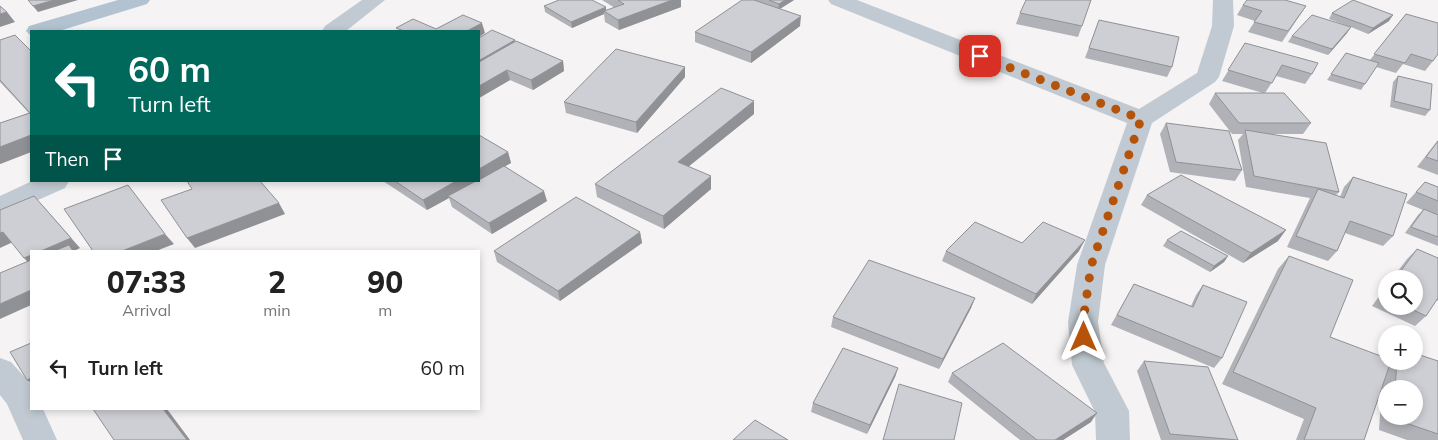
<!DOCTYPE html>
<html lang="en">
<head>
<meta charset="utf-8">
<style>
  :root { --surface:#fff; --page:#f2f2f2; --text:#222; --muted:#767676 }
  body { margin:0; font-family:Mulish,sans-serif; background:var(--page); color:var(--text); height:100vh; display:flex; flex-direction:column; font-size:19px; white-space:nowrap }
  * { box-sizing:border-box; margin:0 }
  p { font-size:16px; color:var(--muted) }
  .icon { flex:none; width:28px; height:28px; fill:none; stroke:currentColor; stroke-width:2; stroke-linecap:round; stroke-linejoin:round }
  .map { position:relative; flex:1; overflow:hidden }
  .side { position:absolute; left:30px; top:250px; width:450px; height:160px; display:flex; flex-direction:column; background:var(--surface); border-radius:0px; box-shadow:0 2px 8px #0003 }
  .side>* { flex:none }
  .hud { position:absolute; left:30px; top:30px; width:450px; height:152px; border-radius:0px; box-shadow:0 2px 8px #0003; background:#00695c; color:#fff; overflow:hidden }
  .tools { position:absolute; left:1378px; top:270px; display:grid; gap:10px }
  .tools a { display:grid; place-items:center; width:45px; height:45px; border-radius:50%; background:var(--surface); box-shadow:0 2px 8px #0003; font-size:25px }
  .pin { position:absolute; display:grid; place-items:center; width:42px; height:42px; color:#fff; margin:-21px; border-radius:10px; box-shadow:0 2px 8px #0006 }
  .me { position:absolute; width:55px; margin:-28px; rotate:0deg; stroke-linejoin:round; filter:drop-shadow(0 0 4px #0008) }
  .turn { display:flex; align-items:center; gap:18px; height:105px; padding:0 15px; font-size:22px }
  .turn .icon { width:65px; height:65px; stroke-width:2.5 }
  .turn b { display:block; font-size:35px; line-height:42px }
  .then { display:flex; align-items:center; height:48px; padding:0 15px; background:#0003; gap:10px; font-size:19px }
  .eta { display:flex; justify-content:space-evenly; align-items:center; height:85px; text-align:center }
  .eta b { font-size:30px; font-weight:800; line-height:35px }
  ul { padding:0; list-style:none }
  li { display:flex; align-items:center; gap:15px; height:65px; padding:0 15px }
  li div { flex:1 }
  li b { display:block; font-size:19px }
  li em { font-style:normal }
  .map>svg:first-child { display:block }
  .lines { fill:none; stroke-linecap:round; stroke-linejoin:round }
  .minor { fill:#c1cad2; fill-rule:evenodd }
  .major { fill:#b3c2d1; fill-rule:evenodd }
  .wall { fill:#b0b2b7; fill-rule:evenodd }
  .shaded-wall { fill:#909195 }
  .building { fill:#cdcfd5; stroke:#909195 }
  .route { stroke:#b45309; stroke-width:9; stroke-dasharray:0 16.2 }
</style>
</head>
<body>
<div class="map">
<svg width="1438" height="440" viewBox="0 0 1438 440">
  <rect width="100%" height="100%" fill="#f5f3f3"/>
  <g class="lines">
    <path class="minor" d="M362 0H385L346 31H322L325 26Z
      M828 0H857L1139 109 1197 73 1212 26 1213 0H1233L1234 26 1219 77 1215 82 1152 123 1105 265 1098 322 1104 363 1129 411 1130 440H1096L1095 412 1072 365 1068 322 1077 265 1127 123 831 4Z
      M32 181H69L65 188 0 217V196Z
      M0 358 11 362 31 384V409H43L57 440H23L7 404 0 395Z"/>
    <path class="major" d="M118 0H150L147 4 59 31H31V36L26 31 29 26Z"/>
  </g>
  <path class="wall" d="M602 0H681V7L619 30 605 22 604 14 572 28 545 12 544 6 606 10 615 8Z
    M754 0H794L780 9 800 26 751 63 695 42V32Z
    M1243 5 1306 6 1282 42 1248 32 1255 21 1237 15Z
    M1020 13 1082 26 1078 37 1016 24Z
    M1332 13 1389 21 1368 34 1351 27 1347 33 1328 55 1288 42 1292 36 1351 27 1329 19Z
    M1406 14 1433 61 1425 71 1403 64 1396 73 1376 67 1361 90 1327 80 1346 53 1370 60Z
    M1099 20 1172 67 1167 77 1085 58Z
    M479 38 515 41 563 61 564 71 533 90 510 80 479 98Z
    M0 40 31 51V152L0 164V123L29 113 0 82Z
    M1245 43 1312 74 1305 84 1276 76 1265 93 1311 123 1303 134H1270L1339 192 1336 195 1340 197 1344 187 1353 177 1393 236 1383 246 1345 233 1337 251 1328 261 1287 247 1310 198 1246 187 1238 140 1243 134H1232L1209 104 1215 93H1263L1222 81Z
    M685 67V77L637 133 566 113 564 102Z
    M1398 76 1430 110 1425 116 1390 107 1393 82Z
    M754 114 689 166 711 189 664 229 597 197 595 184Z
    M1166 123 1242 170 1235 181 1170 172 1160 134Z
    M1438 140V175L1417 167Z
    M508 152 511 163 505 166 547 201 492 234 452 207 449 198 427 210 383 181H479Z
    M1425 182 1438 187V246L1405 233 1418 215 1423 210 1406 203Z
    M1147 195 1278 241 1243 263 1141 205Z
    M640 232 642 243 560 301 497 262 494 251Z
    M1167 240 1228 256 1224 262 1210 272 1163 246Z
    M1022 243 1079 251 1032 304 942 261 946 251Z
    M1417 249 1438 258V301L1436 300 1426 316 1415 326 1372 306 1386 287V306H1414V279H1392L1407 259Z
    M1289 256 1330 337 1386 361H1438V440H1407L1379 430 1382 387 1364 440H1296L1304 419 1222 384 1278 269ZM1386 389H1414V416H1386Z
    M1134 284 1191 306 1196 295 1203 285 1222 358 1214 368 1111 325Z
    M975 298 971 308 939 369 831 327 833 317Z
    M1144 361 1238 440H1161L1137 371Z
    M898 368 895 377 867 434 811 412 813 403Z
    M952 373 1091 422 1063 440H1020L948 382Z"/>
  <path class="shaded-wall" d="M54 0H78L38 12 33 6Z
    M672 0H681V7L619 30 618 20Z
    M785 0H794L778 10 779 4Z
    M606 7V13L604 11V14L572 28 571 22Z
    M7 12 15 22 0 27V14Z
    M1393 15 1389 21 1368 34 1373 28Z
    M801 16 800 26 751 63V52Z
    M482 23 485 33 479 37V31H467Z
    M1351 27 1347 33 1328 55 1332 49Z
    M515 40 516 46 481 66 480 60Z
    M563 61 564 71 533 90 531 80Z
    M685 67V77L637 133 636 122Z
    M507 70 510 80 479 98V86Z
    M754 101V114L678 175V162Z
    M31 135V152L0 164V147Z
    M508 152 511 163 479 181V169Z
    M711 176V189L664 229 663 216Z
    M456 181H478L448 196 449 198 427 210 423 200Z
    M544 191 547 201 492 234 489 223Z
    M279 203 285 214 195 248 187 238Z
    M43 206 80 248 74 251H41Z
    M1286 230 1278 241 1243 263 1251 253Z
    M3 232 13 242 0 248V233Z
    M640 232 642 243 560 301 558 291Z
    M165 234 174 244 156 251H122Z
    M1085 240 1079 251 1032 304 1036 294Z
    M31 255V265L24 258Z
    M1228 256 1224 262 1210 272 1214 266Z
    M31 290V305L0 319V304Z
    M975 298 971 308 939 369 943 359Z
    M898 368 895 377 867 434 870 425Z
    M31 378V383L27 380Z
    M163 409H167L190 440H187Z
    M1097 413 1091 422 1063 440H1055Z"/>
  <path class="building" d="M28 0H54L33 6Z
    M559 0H592L606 7 571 22 544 6Z
    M618 0H672L618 20 604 11 624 4Z
    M742 0H754L801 16 751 52 695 32Z
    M769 0H785L779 4Z
    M1026 0H1091L1082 26 1020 13Z
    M1247 0H1285L1306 6 1288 31 1254 22 1262 11 1243 5Z
    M1353 0 1393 15 1373 28 1332 13Z
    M0 6 7 12 0 14Z
    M1406 14 1438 23V54L1433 61 1411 54 1405 63 1374 54Z
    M463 15 482 23 467 31H404L396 28 413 19 436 29Z
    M1312 15 1351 27 1332 49 1292 36Z
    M1099 20 1179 37 1172 67 1089 48Z
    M492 30 515 40 480 60 479 59V38Z
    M15 35 31 51V135L0 147V123L30 113 0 80V40Z
    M516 41 563 61 531 80 507 70 479 86V62Z
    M1245 43 1318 63 1312 74 1282 65 1272 83 1228 70Z
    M616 49 685 67 636 122 564 102Z
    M1346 53 1379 63 1365 84 1331 74Z
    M1398 76 1432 84 1430 110 1394 101Z
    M721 88 754 101 678 162 711 176 663 216 595 184Z
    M1215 93H1284L1311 123H1239Z
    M1166 123 1229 131 1242 170 1176 162Z
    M1245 130 1326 143 1339 192 1254 176Z
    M479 135 508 152 479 169Z
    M1438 141V161L1426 157Z
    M504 166 544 191 489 223 448 196 476 181H479V180Z
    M1181 175 1286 230 1251 253 1147 195Z
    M1353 177 1407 194 1393 236 1350 221 1337 251 1296 236 1318 189 1344 198Z
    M187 181H260L279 203 187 238 161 200 192 189Z
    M395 181H456L423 200Z
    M1425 182 1438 187V201L1416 192Z
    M128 185 165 234 122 251H93L64 209Z
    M34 196 71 238 41 251H31V255L24 258 3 232 0 233V210Z
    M576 197 640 232 558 291 494 251Z
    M1424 209 1438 215V237L1411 227Z
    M975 222 1022 243 1043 222 1085 240 1036 294 946 251Z
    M1181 231 1228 256 1214 266 1167 240Z
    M69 245 73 251H54Z
    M1417 249 1438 258V298L1426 316 1405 306H1414V279H1395Z
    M1289 256 1353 280 1330 337 1386 358V361H1391L1364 440H1304L1316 408 1233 372Z
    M31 260V290L0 304V273Z
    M869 260 975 298 943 359 833 317Z
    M1134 284 1193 307 1203 285 1247 302 1222 358 1117 315Z
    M1386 291V298L1383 296Z
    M31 343V378L27 380 10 352Z
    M1003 343 1097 413 1055 440H1037L952 373Z
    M843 348 898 368 870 425 813 403Z
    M1414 353 1438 361V434L1394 419V416H1414V389H1395L1397 361H1414Z
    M1144 361 1208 367 1238 440 1170 434Z
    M899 384 962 403 954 440H883Z
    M93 409H163L187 440H114Z
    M755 420 788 440H733Z"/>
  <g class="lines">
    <path class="route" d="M980 56 1141 119 1091 266 1083 322 1084 337"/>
  </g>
</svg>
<div class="tools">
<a><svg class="icon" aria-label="search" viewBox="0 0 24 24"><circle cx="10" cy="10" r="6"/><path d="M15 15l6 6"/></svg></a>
<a>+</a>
<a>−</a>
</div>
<div class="pin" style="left:980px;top:56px;background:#d93025"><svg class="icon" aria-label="arrive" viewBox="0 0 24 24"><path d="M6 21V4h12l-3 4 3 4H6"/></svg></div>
<svg class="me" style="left:1084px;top:337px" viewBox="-20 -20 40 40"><path d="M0-17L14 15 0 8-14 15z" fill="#b45309" stroke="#fff" stroke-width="4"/></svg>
<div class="hud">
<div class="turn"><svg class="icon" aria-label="left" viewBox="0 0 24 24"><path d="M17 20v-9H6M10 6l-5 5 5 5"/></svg><div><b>60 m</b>Turn left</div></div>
<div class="then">Then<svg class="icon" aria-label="arrive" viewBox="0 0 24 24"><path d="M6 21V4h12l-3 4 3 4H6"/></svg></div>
</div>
<section class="side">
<div class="eta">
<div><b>07:33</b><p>Arrival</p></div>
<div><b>2</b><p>min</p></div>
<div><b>90</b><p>m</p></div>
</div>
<ul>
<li><svg class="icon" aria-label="left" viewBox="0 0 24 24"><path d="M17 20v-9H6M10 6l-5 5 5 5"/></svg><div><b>Turn left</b></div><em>60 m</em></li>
</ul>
</section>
</div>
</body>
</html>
